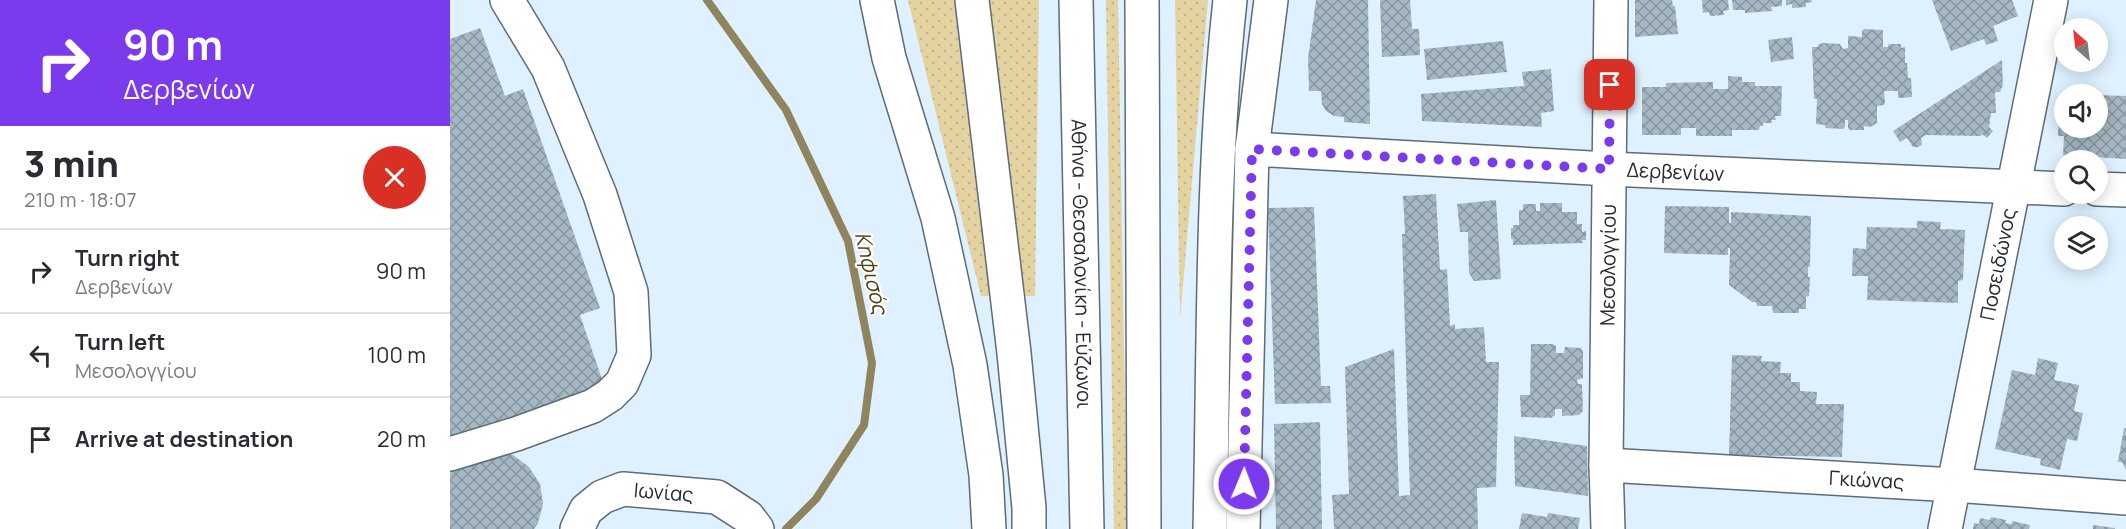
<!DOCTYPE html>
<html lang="en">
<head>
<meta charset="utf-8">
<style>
  :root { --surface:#fff; --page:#f2f2f3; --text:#2b2b33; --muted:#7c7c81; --line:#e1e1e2 }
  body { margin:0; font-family:Manrope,sans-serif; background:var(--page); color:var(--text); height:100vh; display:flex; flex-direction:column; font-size:22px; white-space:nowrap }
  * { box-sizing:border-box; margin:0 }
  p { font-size:20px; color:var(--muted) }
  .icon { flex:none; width:33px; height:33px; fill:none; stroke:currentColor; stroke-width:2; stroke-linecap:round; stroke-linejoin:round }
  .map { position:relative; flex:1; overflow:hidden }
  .side { display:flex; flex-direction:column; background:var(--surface); width:450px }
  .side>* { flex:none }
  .hud { background:#7c3aed; color:#fff; overflow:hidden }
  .needle { width:39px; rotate:332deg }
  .buttons { position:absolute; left:1604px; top:18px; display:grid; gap:12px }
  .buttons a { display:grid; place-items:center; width:54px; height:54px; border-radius:50%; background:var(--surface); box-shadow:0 3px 15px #0003; font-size:30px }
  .pin { position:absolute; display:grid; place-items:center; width:51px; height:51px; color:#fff; margin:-26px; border-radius:12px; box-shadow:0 3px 9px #0006 }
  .me { position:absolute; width:66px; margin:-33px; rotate:1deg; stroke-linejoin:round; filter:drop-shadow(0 0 4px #0008) }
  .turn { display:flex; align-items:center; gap:21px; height:126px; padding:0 24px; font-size:27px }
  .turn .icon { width:78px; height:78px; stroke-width:2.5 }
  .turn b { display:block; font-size:42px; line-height:51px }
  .round { display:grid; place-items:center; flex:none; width:63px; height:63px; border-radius:32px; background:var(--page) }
  .summary { display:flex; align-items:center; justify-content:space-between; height:102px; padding:0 24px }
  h1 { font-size:36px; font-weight:800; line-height:45px }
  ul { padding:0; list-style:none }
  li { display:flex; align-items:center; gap:18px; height:84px; padding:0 24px; border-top:2px solid var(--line) }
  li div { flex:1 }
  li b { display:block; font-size:22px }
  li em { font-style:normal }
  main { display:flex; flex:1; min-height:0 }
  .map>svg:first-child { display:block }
  .grass { fill:url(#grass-dots) }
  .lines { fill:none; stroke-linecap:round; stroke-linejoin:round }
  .stream { stroke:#90845f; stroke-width:8 }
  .building { fill:url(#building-cross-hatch) }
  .minor-casing { stroke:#5c6c78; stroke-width:36 }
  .major-casing { stroke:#5c6c78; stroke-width:36 }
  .highway-casing { stroke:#5c6c78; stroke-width:36 }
  .minor { stroke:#fff; stroke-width:33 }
  .major { stroke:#fff; stroke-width:33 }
  .highway { stroke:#fff; stroke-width:33 }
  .route { stroke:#7c3aed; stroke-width:10; stroke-dasharray:0 18 }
  .labels { text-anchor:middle; stroke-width:4.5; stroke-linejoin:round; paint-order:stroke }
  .street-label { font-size:20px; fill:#242a2f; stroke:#fff }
  .water-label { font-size:21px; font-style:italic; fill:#4f4013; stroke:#fff }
</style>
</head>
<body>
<main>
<section class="side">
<div class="hud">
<div class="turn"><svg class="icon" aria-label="right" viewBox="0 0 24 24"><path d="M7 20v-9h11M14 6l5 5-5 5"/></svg><div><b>90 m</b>Δερβενίων</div></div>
</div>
<div class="summary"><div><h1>3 min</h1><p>210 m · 18:07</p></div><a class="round" style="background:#d93025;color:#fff"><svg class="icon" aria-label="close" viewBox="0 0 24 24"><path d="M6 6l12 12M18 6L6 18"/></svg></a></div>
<ul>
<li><svg class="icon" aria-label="right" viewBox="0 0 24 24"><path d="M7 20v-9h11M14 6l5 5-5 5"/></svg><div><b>Turn right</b><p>Δερβενίων</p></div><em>90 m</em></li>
<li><svg class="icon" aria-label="left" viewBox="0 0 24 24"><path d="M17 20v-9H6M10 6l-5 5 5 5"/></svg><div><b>Turn left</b><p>Μεσολογγίου</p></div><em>100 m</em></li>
<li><svg class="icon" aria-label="arrive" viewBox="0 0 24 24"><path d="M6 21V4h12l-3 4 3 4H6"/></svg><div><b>Arrive at destination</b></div><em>20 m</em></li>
</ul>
</section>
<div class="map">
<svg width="1676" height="529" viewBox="0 0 1676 529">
  <defs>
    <pattern id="grass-dots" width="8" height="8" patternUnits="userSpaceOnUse" patternTransform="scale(1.5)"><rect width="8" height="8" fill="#e4d3a1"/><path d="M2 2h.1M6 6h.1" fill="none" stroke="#c3b58b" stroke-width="1.8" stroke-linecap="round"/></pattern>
    <pattern id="building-cross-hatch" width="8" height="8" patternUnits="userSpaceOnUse" patternTransform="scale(1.5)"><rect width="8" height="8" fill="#a5b7c3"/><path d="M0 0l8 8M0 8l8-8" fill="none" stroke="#86959f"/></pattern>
  </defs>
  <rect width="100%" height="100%" fill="#dff1fe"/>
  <path class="grass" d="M458 0H589L585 296H531Z
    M656 0H668L677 529H664Z
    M725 0H758L730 319Z"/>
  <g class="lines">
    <path class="stream" d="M257 0 336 110 398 241 422 363 414 425 366 499 336 529"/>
  </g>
  <path class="building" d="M866 0H918L920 124 894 122V117L884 116 876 111 872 104 871 91H859L858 59Z
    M930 0H960L962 29H969L970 55 932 57Z
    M1185 0H1222L1223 6H1225L1228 34 1185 37Z
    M1252 0H1278L1279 10 1273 11 1274 15 1260 16 1259 12 1253 13Z
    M1282 0H1332V6L1321 7 1322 11 1295 13V10H1283Z
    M1336 0H1361L1362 2 1356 3V7L1342 8V4L1336 5Z
    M1482 0H1562L1568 16 1543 26 1548 41 1536 45 1534 39 1501 51Z
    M30 28 55 96 73 89 150 308 130 315 154 385 0 440V39Z
    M1414 29 1433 30V47H1438L1439 44H1451V48L1455 47V63H1457L1458 78H1461L1462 97 1450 98 1448 97V91H1434L1435 101 1434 105 1427 106V123L1420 127 1414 126V130H1400L1398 128V120H1395V127L1393 129 1376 128 1375 125 1366 124 1367 99 1364 98 1362 47H1368L1369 44 1374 43 1390 44 1393 49 1398 48V36L1412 37V31Z
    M1342 37 1344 59 1321 62 1318 40Z
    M1053 41 1057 72 977 80 974 49Z
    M1552 60 1553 85 1550 92H1545L1546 113H1541L1539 127 1543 131 1537 138 1532 134 1531 136 1476 135 1471 138 1472 145 1468 147H1463L1457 138 1450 142 1443 131Z
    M1101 69 1104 111 1091 113 1092 127 972 121 971 94 1074 86 1072 72Z
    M1278 76 1292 77V82H1305V86H1332L1331 116H1325L1326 120H1321L1322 123H1313V126H1310L1309 130H1282V136H1246V128H1231V135H1192V87H1216V83L1263 82V89H1278Z
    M1647 95 1676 96V159L1613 155 1614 136H1608L1609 112 1614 113V128H1647Z
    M986 194 990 270 997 269 1000 326 1005 324V329L1034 327 1036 362H1049L1046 487 1027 488 1028 529H884L882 495 899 494 895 367 944 349 949 496 960 495 952 234H955L953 196Z
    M1046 200 1051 279 1024 281 1019 273 1018 232H1010L1007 204Z
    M1090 203H1112V212H1127V224H1132V232L1136 231V240H1132L1133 243 1063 245V239H1061V228H1063V225H1069V210H1073V204H1086V211H1090Z
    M1215 206 1279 207V223H1281V212L1361 216 1360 267 1358 266V277H1360L1359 296 1356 297V309H1349V313H1323L1322 306H1307L1306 302H1302L1279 285 1280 248H1278V255L1214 253Z
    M864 207 871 386H880L881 403 825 404 818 208Z
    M1467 221 1491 222 1490 229 1515 230 1513 280 1508 281V303L1417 300 1418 276H1402L1403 248 1416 249 1417 227 1467 228Z
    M1081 344H1103L1106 346V353H1114L1115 347 1131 348 1133 352V378L1127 380 1128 384H1132L1133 411 1129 415 1112 416V409H1105V415L1101 418 1071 417 1070 395H1080Z
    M1282 355 1312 356 1311 361 1331 362 1330 373H1341V382H1350V391L1367 392 1366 404H1394L1392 457 1279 455Z
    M1588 358 1608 363 1604 380 1629 385 1624 411 1633 413 1627 441 1617 439 1610 470 1590 465 1591 459 1545 449 1562 370 1585 375Z
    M870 422 872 529H826L824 424Z
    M1674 428H1676V470L1672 462H1668Z
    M1064 436 1137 446 1138 496 1065 486Z
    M43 451 63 455 79 467 90 484 93 504 88 523 84 529H0V473L6 464Z
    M1072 513 1097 517 1098 513 1130 518 1128 529H1069Z
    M1541 517 1556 520 1555 523 1562 524V521L1580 525 1579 529H1523L1524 523 1529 524 1530 518 1540 520Z
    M1643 525 1665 528V529H1643Z"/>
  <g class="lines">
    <g class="minor-casing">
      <g id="minor">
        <path id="s1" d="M802 149 1159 169 1614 189"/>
        <path d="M1647 189 1676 190"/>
        <path d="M0 454 66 434 143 406 160 395 172 383 184 355 181 292 150 195 98 68 57 0"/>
        <path id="s2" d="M1156 465 1504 485 1676 498"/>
        <path id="s3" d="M127 529 136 510 152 497 173 489 267 497 298 517 307 529"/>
        <path d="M793 529 802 149 821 0"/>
        <path id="s4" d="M1158 529 1156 465 1161 0"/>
        <path id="s5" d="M1495 529 1601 0"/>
      </g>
    </g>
    <g class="major-casing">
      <path id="major" d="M427 0 439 58 488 218 520 365 536 475 539 529"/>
    </g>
    <g class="highway-casing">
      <g id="highway">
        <path d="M522 0 564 353 579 508V529"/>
        <path id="s6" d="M626 0 637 529"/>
        <path d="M692 0 694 529"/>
        <path d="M760 529C764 353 761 176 780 0"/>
      </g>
    </g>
    <use href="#minor" class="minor"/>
    <use href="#major" class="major"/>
    <use href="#highway" class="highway"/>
  </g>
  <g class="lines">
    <path class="route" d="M794 484 802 149 1159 169 1160 85"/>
  </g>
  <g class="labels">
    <g class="street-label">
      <text dy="7" stroke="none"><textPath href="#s1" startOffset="424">Δερβενίων</textPath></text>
      <text dy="7" stroke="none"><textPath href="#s5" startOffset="270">Ποσειδώνος</textPath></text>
      <text dy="7" stroke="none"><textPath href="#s6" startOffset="264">Αθήνα - Θεσσαλονίκη - Εύζωνοι</textPath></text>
      <text dy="7" stroke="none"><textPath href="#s4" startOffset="264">Μεσολογγίου</textPath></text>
      <text dy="7" stroke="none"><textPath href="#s2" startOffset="261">Γκιώνας</textPath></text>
      <text dy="7" stroke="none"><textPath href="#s3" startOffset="105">Ιωνίας</textPath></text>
    </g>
    <g class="water-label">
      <text transform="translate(421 273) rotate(77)" y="7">Κηφισός</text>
    </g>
  </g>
</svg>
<div class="buttons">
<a><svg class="needle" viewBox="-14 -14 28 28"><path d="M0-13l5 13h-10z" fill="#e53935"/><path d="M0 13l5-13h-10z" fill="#7c7c81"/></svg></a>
<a><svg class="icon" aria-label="sound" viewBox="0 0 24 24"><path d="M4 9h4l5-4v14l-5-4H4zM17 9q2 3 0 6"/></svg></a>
<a><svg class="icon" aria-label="search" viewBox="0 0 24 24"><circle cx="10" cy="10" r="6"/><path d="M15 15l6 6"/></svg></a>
<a><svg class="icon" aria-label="layers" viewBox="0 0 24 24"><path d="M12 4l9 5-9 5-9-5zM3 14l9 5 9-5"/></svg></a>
</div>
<div class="pin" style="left:1160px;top:85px;background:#d93025"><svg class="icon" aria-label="arrive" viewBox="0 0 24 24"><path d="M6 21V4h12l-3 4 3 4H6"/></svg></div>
<svg class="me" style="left:794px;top:484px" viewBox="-20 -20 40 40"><circle r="17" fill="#7c3aed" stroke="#fff" stroke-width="3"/><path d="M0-11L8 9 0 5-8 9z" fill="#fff"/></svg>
</div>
</main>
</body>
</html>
